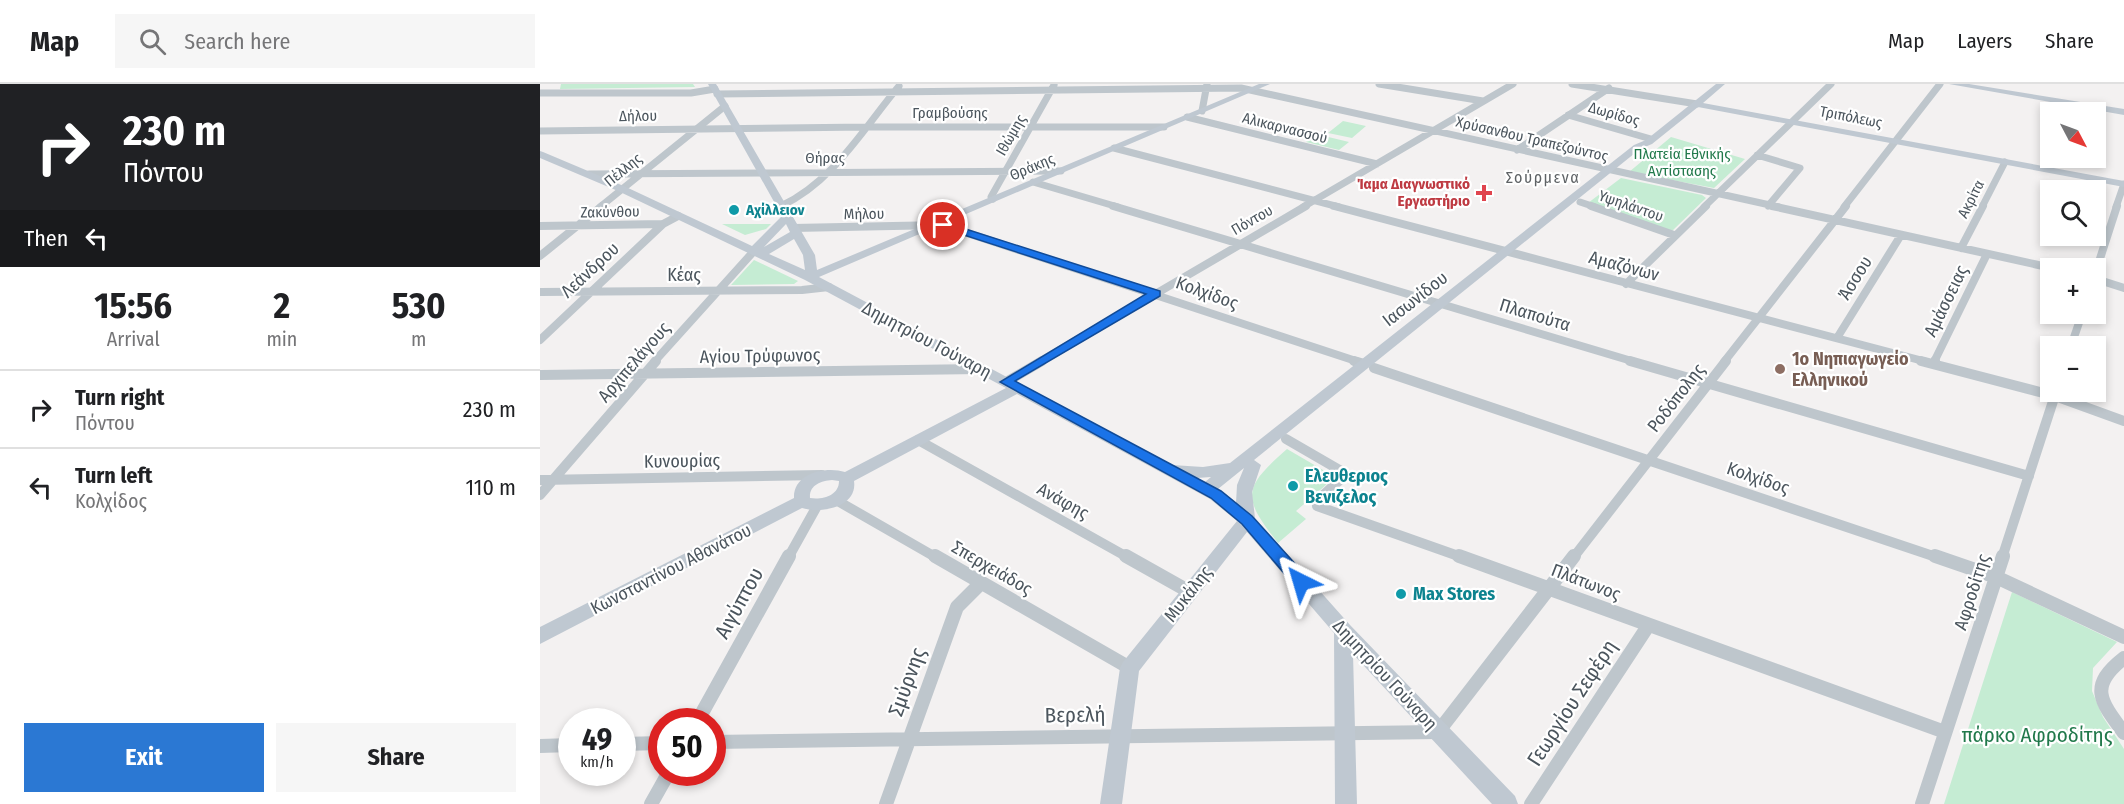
<!DOCTYPE html>
<html lang="en">
<head>
<meta charset="utf-8">
<style>
  :root { --surface:#fff; --page:#f6f6f6; --text:#202124; --muted:#757577; --line:#e0e0e0; --accent:#2b78d3 }
  body { margin:0; font-family:"Fira Sans Condensed",sans-serif; background:var(--page); color:var(--text); height:100vh; display:flex; flex-direction:column; font-size:22px; white-space:nowrap }
  * { box-sizing:border-box; margin:0 }
  p { font-size:20px; color:var(--muted) }
  .icon { flex:none; width:33px; height:33px; fill:none; stroke:currentColor; stroke-width:2; stroke-linecap:round; stroke-linejoin:round }
  .map { position:relative; flex:1; overflow:hidden }
  .details { display:flex; flex-direction:column; background:var(--surface); width:540px }
  .details>* { flex:none }
  .guide { background:#202124; color:#fff; overflow:hidden }
  .needle { width:39px; rotate:131deg }
  .fabs { position:absolute; left:1500px; top:18px; display:grid; gap:12px }
  .fabs a { display:grid; place-items:center; width:66px; height:66px; border-radius:0px; background:var(--surface); box-shadow:0 3px 9px #0003; font-size:30px }
  .speed { position:absolute; left:18px; top:624px; display:flex; gap:12px; font-size:30px; font-weight:700; text-align:center }
  .speed>* { display:grid; place-content:center; width:78px; height:78px; border-radius:50%; background:var(--surface); box-shadow:0 3px 9px #0003; line-height:1 }
  .speed small { font-size:15px; font-weight:400 }
  .speed .limit { border:9px solid #d22; background:#fff; color:#111 }
  .pin { position:absolute; display:grid; place-items:center; width:51px; height:51px; color:#fff; margin:-26px; border:3px solid #fff; border-radius:50%; box-shadow:0 2px 6px #0007 }
  .me { position:absolute; width:66px; margin:-33px; rotate:320deg; stroke-linejoin:round; filter:drop-shadow(0 0 4px #0008) }
  .turn { display:flex; align-items:center; gap:21px; height:126px; padding:0 24px; font-size:27px }
  .turn .icon { width:78px; height:78px; stroke-width:2.5 }
  .turn b { display:block; font-size:42px; line-height:51px }
  .then { display:flex; align-items:center; height:57px; padding:0 24px; background:#0003; gap:12px; font-size:22px }
  .eta { display:flex; justify-content:space-evenly; align-items:center; height:102px; text-align:center }
  .eta b { font-size:36px; font-weight:700; line-height:42px }
  .primary-button { display:flex; gap:12px; margin-top:auto; padding:12px 24px }
  .primary-button a { flex:1; height:69px; border-radius:0px; background:var(--accent); color:#fff; font-size:24px; font-weight:700; line-height:69px; text-align:center }
  .primary-button a+a { background:var(--page); color:var(--text) }
  ul { padding:0; list-style:none }
  li { display:flex; align-items:center; gap:18px; height:78px; padding:0 24px; border-top:2px solid var(--line) }
  li div { flex:1 }
  li b { display:block; font-size:22px }
  li em { font-style:normal }
  header { display:flex; align-items:center; gap:36px; box-sizing:border-box; height:84px; padding:0 30px; background:var(--surface); border-bottom:2px solid var(--line) }
  header strong { font-size:28px }
  nav { display:flex; gap:33px; margin-inline-start:auto; font-size:21px }
  .search { width:420px; height:54px; background:var(--page); display:flex; align-items:center; gap:15px; box-sizing:border-box; padding:0 21px; border-radius:0px; color:var(--muted); font-size:22px }
  main { display:flex; flex:1; min-height:0 }
  .map>svg:first-child { display:block }
  .green { fill:#c5ecd3 }
  .lines { fill:none; stroke-linecap:round; stroke-linejoin:round }
  .street-far3 { stroke:#bec6cc; stroke-width:7 }
  .street-far2 { stroke:#bec6cc; stroke-width:8 }
  .street-far1 { stroke:#bec6cc; stroke-width:10 }
  .street { stroke:#bec6cc; stroke-width:14 }
  .secondary { fill:#bfc8d1; fill-rule:evenodd }
  .route { fill:#1a73e8; stroke:#114b97; stroke-width:1.5 }
  .health-dot { fill:#e0444e; stroke:#fff; stroke-width:2 }
  .culture-dot { fill:#0f9aa8; stroke:#fff; stroke-width:2 }
  .education-dot { fill:#8d6e63; stroke:#fff; stroke-width:2 }
  .labels { text-anchor:middle; stroke-width:4.5; stroke-linejoin:round; paint-order:stroke }
  .far-street-label { font-size:15px; fill:#4b555d; stroke:#fff }
  .far-park-label { font-size:15px; fill:#21794b; stroke:#fff }
  .far-health-label { font-size:15px; font-weight:bold; fill:#be3a42; stroke:#fff; text-anchor:end }
  .far-culture-label { font-size:15px; font-weight:bold; fill:#0d838f; stroke:#fff; text-anchor:start }
  .far-neighbourhood-label { font-size:16px; letter-spacing:1.5px; fill:#5e6265; stroke:#fff }
  .street-label { font-size:18px; fill:#4b555d; stroke:#fff }
  .education-label { font-size:18px; font-weight:bold; fill:#785e54; stroke:#fff; text-anchor:start }
  .culture-label { font-size:18px; font-weight:bold; fill:#0d838f; stroke:#fff; text-anchor:start }
  .near-street-label { font-size:21px; fill:#4b555d; stroke:#fff }
  .near-park-label { font-size:21px; fill:#21794b; stroke:#fff }
</style>
</head>
<body>
<header>
<strong>Map</strong>
<div class="search"><svg class="icon" aria-label="search" viewBox="0 0 24 24"><circle cx="10" cy="10" r="6"/><path d="M15 15l6 6"/></svg>Search here</div>
<nav><a>Map</a><a>Layers</a><a>Share</a></nav>
</header>
<main>
<section class="details">
<div class="guide">
<div class="turn"><svg class="icon" aria-label="right" viewBox="0 0 24 24"><path d="M7 20v-9h11M14 6l5 5-5 5"/></svg><div><b>230 m</b>Πόντου</div></div>
<div class="then">Then<svg class="icon" aria-label="left" viewBox="0 0 24 24"><path d="M17 20v-9H6M10 6l-5 5 5 5"/></svg></div>
</div>
<div class="eta">
<div><b>15:56</b><p>Arrival</p></div>
<div><b>2</b><p>min</p></div>
<div><b>530</b><p>m</p></div>
</div>
<ul>
<li><svg class="icon" aria-label="right" viewBox="0 0 24 24"><path d="M7 20v-9h11M14 6l5 5-5 5"/></svg><div><b>Turn right</b><p>Πόντου</p></div><em>230 m</em></li>
<li><svg class="icon" aria-label="left" viewBox="0 0 24 24"><path d="M17 20v-9H6M10 6l-5 5 5 5"/></svg><div><b>Turn left</b><p>Κολχίδος</p></div><em>110 m</em></li>
</ul>
<div class="primary-button"><a>Exit</a><a>Share</a></div>
</section>
<div class="map">
<svg width="1584" height="720" viewBox="0 0 1584 720">
  <rect width="100%" height="100%" fill="#f3f1f1"/>
  <path class="green" d="M21 0H153L155 3 20 5Z
    M803 37 826 42 812 54 788 49Z
    M776 50 809 58 799 66 766 58Z
    M1131 53 1205 75 1174 104 1089 88Z
    M1081 94 1162 111 1166 114 1131 148 1048 119Z
    M182 140H231L226 145 205 151Z
    M214 176 258 197 254 200 191 201Z
    M747 365 795 393 756 427 766 435 738 459C701 412 703 404 747 365Z
    M1472 508 1577 558 1553 584 1552 607 1563 633 1584 665V720H1404Z"/>
  <g class="lines">
    <path class="street-far3" d="M839 0 943 17
      M1032 0 1157 20
      M0 9H151L175 5
      M177 10 701 4 1239 123
      M662 27 667 0
      M1028 31 1111 55
      M647 33 837 80
      M0 47 326 43H624
      M574 64 799 123
      M977 66 1069 4
      M1217 71 1260 84 1228 122
      M49 90 521 87
      M493 98 578 123
      M453 115 451 113 514 1
      M1040 118 1055 123
      M241 122C293 98 323 45 359 2
      M60 123 185 22
      M763 123 973 0
      M1164 123 1291 0
      M1304 123 1400 0
      M1442 123 1465 78
      M1576 123 1584 100"/>
    <path class="street-far2" d="M573 122 1095 278
      M794 122 1387 278
      M1051 122 1134 151
      M1232 122 1512 184
      M0 142 123 140 138 132
      M253 144 403 141 819 278
      M1421 164 1443 122
      M0 172 62 122
      M1556 187 1577 122
      M1556 195 1584 204
      M1086 200 1166 122
      M0 208 262 206 289 203
      M1297 254 1361 151
      M0 256 123 140
      M1531 262 1542 230
      M114 278 214 167
      M499 278 766 122
      M1184 278 1306 122
      M1394 278 1447 170"/>
    <path class="street-far1" d="M814 277 824 280
      M1090 277 1489 392
      M1381 277 1515 312 1584 337
      M1394 279 1395 277
      M834 284 1399 474
      M0 291 440 285
      M466 298 502 277
      M746 355 803 388V393L778 416 777 422 924 474
      M378 356 589 474
      M0 396 282 391
      M0 411 116 277
      M296 416 397 474
      M248 474 277 422
      M1033 474 1186 277
      M1462 474 1516 308"/>
    <path class="street" d="M395 472 590 584
      M586 472 650 508
      M919 472 1405 648
      M1395 472 1456 493 1584 553
      M1584 574C1548 602 1560 617 1584 649
      M157 638 249 472
      M172 658 898 648 1034 472
      M82 660 122 659
      M0 662 32 661
      M111 720 129 688
      M346 720 417 523 441 499
      M991 720 1108 542
      M1382 720 1463 472"/>
    <path class="secondary" d="M168 0H176L275 171 277 186 719 0H730L279 193 632 381 663 383 690 379 1094 61 1106 56 1176 0H1185L1163 19 1584 97V103L1158 23 1112 60 1100 65 714 376 721 381 712 408 715 434 810 541 975 712 978 720H952L813 570 817 720H795L794 549 707 448 599 587 582 720H560L580 584 583 578 697 437 670 415 477 310 314 397C318 423 281 430 262 424L0 560V543L254 414C253 389 286 382 305 388L466 304 265 196 78 107 0 74V67L3 68 86 103 212 162 242 132ZM246 140 250 148 224 163ZM254 155 263 171 265 186 229 170ZM704 384 697 401 696 419 678 405ZM671 393 665 398 657 394ZM292 396 299 397C299 412 282 416 270 414 269 401 281 397 292 396Z
      M1409 0H1429L1584 25V31Z"/>
  </g>
  <path class="route" d="M399 139H407L620 207V212L475 297 681 407 712 432 767 493 769 498 767 502 761 504 755 502 702 440 671 414 460 298 606 210 399 143Z"/>
  <path class="health-dot" d="M941 100h6v6h6v6h-6v6h-6v-6h-6v-6h6z"/>
  <g class="culture-dot">
    <circle cx="194" cy="126" r="6"/>
    <circle cx="753" cy="402" r="6"/>
    <circle cx="861" cy="510" r="6"/>
  </g>
  <circle class="education-dot" cx="1240" cy="285" r="6"/>
  <g class="labels">
    <g class="far-street-label">
      <text x="410" y="34">Γραμβούσης</text>
      <text transform="translate(1074 30) rotate(16)" y="5">Δωρίδος</text>
      <text transform="translate(98 32) rotate(-1)" y="5">Δήλου</text>
      <text transform="translate(1311 33) rotate(11)" y="5">Τριπόλεως</text>
      <text transform="translate(745 44) rotate(14)" y="5">Αλικαρνασσού</text>
      <text transform="translate(471 51) rotate(-60)" y="5">Ιθώμης</text>
      <text transform="translate(992 55) rotate(13)" y="5">Χρύσανθου Τραπεζούντος</text>
      <text x="285" y="79">Θήρας</text>
      <text transform="translate(492 83) rotate(-23)" y="5">Θράκης</text>
      <text transform="translate(83 86) rotate(-39)" y="5">Πέλλης</text>
      <text transform="translate(1431 115) rotate(-63)" y="5">Ακρίτα</text>
      <text transform="translate(1091 122) rotate(19)" y="5">Υψηλάντου</text>
      <text transform="translate(70 128) rotate(-1)" y="5">Ζακύνθου</text>
      <text transform="translate(324 130) rotate(-1)" y="5">Μήλου</text>
      <text transform="translate(712 136) rotate(-30)" y="5">Πόντου</text>
    </g>
    <g class="far-park-label">
      <text x="1142" y="75">Πλατεία Εθνικής<tspan x="1142" dy="17">Αντίστασης</tspan></text>
    </g>
    <g class="far-health-label">
      <text x="930" y="105">Ίαμα Διαγνωστικό<tspan x="930" dy="17">Εργαστήριο</tspan></text>
    </g>
    <g class="far-culture-label">
      <text x="206" y="131">Αχίλλειον</text>
    </g>
    <g class="far-neighbourhood-label">
      <text x="1003" y="99">Σούρμενα</text>
    </g>
    <g class="street-label">
      <text transform="translate(1084 182) rotate(15)" y="6">Αμαζόνων</text>
      <text transform="translate(50 186) rotate(-43)" y="6">Λεάνδρου</text>
      <text x="144" y="197">Κέας</text>
      <text transform="translate(1315 194) rotate(-58)" y="6">Άσσου</text>
      <text transform="translate(667 209) rotate(20)" y="6">Κολχίδος</text>
      <text transform="translate(875 215) rotate(-38)" y="6">Ιασωνίδου</text>
      <text transform="translate(1406 217) rotate(-64)" y="6">Αμάσσειας</text>
      <text transform="translate(995 231) rotate(17)" y="6">Πλαπούτα</text>
      <text transform="translate(387 256) rotate(28)" y="6">Δημητρίου Γούναρη</text>
      <text transform="translate(220 272) rotate(-1)" y="6">Αγίου Τρύφωνος</text>
      <text transform="translate(94 278) rotate(-49)" y="6">Αρχιπελάγους</text>
      <text transform="translate(1136 314) rotate(-52)" y="6">Ροδόπολης</text>
      <text transform="translate(142 377) rotate(-1)" y="6">Κυνουρίας</text>
      <text transform="translate(1218 394) rotate(19)" y="6">Κολχίδος</text>
      <text transform="translate(523 417) rotate(29)" y="6">Ανάφης</text>
      <text transform="translate(452 484) rotate(30)" y="6">Σπερχειάδος</text>
      <text transform="translate(131 485) rotate(-27)" y="6">Κωνσταντίνου Αθανάτου</text>
      <text transform="translate(1046 498) rotate(21)" y="6">Πλάτωνος</text>
      <text transform="translate(1432 508) rotate(-72)" y="6">Αφροδίτης</text>
      <text transform="translate(648 510) rotate(-52)" y="6">Μυκάλης</text>
      <text transform="translate(845 591) rotate(47)" y="6">Δημητρίου Γούναρη</text>
    </g>
    <g class="education-label">
      <text x="1252" y="281">1ο Νηπιαγωγείο<tspan x="1252" dy="21">Ελληνικού</tspan></text>
    </g>
    <g class="culture-label">
      <text x="765" y="398">Ελευθεριος<tspan x="765" dy="21">Βενιζελος</tspan></text>
      <text x="873" y="516">Max Stores</text>
    </g>
    <g class="near-street-label">
      <text transform="translate(199 519) rotate(-61)" y="7">Αιγύπτου</text>
      <text transform="translate(367 598) rotate(-70)" y="7">Σμύρνης</text>
      <text transform="translate(1032 619) rotate(-57)" y="7">Γεωργίου Σεφέρη</text>
      <text transform="translate(535 631) rotate(-1)" y="7">Βερελή</text>
    </g>
    <g class="near-park-label">
      <text x="1497" y="658">πάρκο Αφροδίτης</text>
    </g>
  </g>
</svg>
<div class="fabs">
<a><svg class="needle" viewBox="-14 -14 28 28"><path d="M0-13l5 13h-10z" fill="#e53935"/><path d="M0 13l5-13h-10z" fill="#757577"/></svg></a>
<a><svg class="icon" aria-label="search" viewBox="0 0 24 24"><circle cx="10" cy="10" r="6"/><path d="M15 15l6 6"/></svg></a>
<a>+</a>
<a>−</a>
</div>
<div class="speed"><div>49<small>km/h</small></div><div class="limit">50</div></div>
<div class="pin" style="left:403px;top:141px;background:#d93025"><svg class="icon" aria-label="arrive" viewBox="0 0 24 24"><path d="M6 21V4h12l-3 4 3 4H6"/></svg></div>
<svg class="me" style="left:761px;top:498px" viewBox="-20 -20 40 40"><path d="M0-17L14 15 0 8-14 15z" fill="#1a73e8" stroke="#fff" stroke-width="4"/></svg>
</div>
</main>
</body>
</html>
